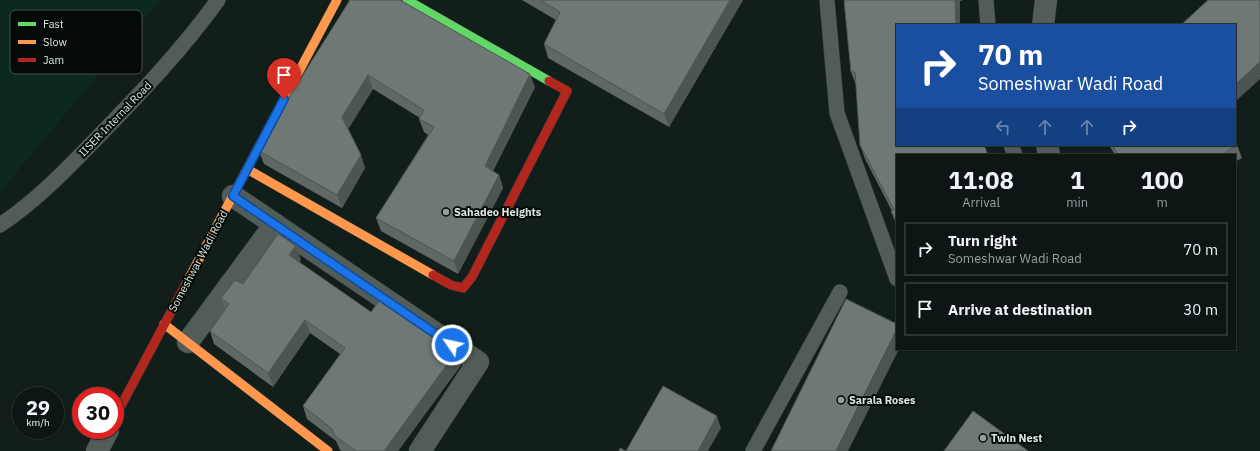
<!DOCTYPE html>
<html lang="en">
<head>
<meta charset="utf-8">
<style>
  :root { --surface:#0d1614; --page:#1b2322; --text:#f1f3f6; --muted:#9a9fa0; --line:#2d3534 }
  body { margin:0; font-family:"IBM Plex Sans",sans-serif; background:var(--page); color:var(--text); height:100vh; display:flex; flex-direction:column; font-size:15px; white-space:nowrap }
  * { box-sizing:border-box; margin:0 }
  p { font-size:13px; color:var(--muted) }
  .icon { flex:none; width:22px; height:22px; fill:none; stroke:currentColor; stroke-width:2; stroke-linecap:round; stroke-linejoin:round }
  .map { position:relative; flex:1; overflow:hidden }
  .side { position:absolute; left:896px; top:154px; width:340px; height:196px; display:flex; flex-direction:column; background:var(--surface); border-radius:0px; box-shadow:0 1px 3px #0004,0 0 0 1px var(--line) }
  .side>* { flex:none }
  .hud { position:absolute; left:896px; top:24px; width:340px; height:122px; border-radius:0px; box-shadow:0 1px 3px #0004,0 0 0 1px var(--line); background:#1a4fa0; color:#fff; overflow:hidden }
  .speed { position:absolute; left:12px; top:387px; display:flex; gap:8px; font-size:20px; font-weight:700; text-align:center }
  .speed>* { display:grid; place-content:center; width:52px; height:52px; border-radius:50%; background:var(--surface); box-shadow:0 1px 3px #0004,0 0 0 1px var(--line); line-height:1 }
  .speed small { font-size:10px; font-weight:400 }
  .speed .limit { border:6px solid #d22; background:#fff; color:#111 }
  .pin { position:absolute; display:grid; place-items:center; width:34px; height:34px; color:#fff; margin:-41px -17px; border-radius:50% 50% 50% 0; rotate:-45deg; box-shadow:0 0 4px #0007 }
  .pin .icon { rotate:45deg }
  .me { position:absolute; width:44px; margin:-22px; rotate:304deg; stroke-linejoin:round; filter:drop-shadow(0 0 3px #0008) }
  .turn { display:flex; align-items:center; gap:14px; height:84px; padding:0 16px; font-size:18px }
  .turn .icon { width:52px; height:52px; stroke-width:2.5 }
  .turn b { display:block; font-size:28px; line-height:34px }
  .lanes { display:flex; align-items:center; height:38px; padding:0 16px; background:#0003; justify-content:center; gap:20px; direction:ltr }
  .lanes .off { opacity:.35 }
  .eta { display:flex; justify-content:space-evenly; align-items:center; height:68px; text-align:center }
  .eta b { font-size:24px; font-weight:700; line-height:28px }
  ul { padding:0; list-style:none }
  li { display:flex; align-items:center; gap:12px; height:54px; margin:0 8px 6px; padding:0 8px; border:2px solid var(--line); border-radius:0px }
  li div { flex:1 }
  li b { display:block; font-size:15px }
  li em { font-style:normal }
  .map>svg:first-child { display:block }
  .built { fill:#0b291f }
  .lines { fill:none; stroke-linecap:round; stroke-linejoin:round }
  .lane-casing { stroke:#2f3935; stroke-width:16 }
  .street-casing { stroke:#2f3935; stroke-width:23 }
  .fast-casing { stroke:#2f3935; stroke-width:10 }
  .slow-casing { stroke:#2f3935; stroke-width:10 }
  .jam-casing { stroke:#2f3935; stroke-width:10 }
  .lane { stroke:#525c58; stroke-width:15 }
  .street { stroke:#525c58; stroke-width:22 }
  .fast { stroke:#63d668; stroke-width:9 }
  .slow { stroke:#ff974d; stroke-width:9 }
  .jam { stroke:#b3261e; stroke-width:9 }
  .wall { fill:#5f6865 }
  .shaded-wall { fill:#4d5552 }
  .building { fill:#6e7975; stroke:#4d5552 }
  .route-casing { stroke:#114b97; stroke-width:10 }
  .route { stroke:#1a73e8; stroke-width:7 }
  .poi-dot { fill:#94a19b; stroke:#030a07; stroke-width:1.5 }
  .labels { text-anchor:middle; stroke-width:4; stroke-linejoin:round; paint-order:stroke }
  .street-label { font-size:11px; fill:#dae8e1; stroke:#030a07 }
  .poi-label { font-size:11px; font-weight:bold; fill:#dae8e1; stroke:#030a07; text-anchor:start }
  .key { fill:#030a07; stroke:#444d48; stroke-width:1 }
  .key-label { font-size:11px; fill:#dae8e1 }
</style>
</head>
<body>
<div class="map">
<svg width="1260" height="451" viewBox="0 0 1260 451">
  <rect width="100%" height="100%" fill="#111e1a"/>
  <path class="built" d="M0 0H161L0 192Z"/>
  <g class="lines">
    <g class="lane-casing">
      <path id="lane" d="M827 0 837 113 897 279
        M986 0 988 25
        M1011 145 1015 155
        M0 225C35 202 66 170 95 140 139 95 181 51 218 0
        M753 451 840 292"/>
    </g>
    <g class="street-casing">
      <path id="street" d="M1043 25 1046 0
        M1047 145 1049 155
        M233 196 478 362 420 451
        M188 342 275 224
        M97 451 108 430"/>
    </g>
    <g class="fast-casing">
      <path id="fast" d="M407 0 549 81"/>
    </g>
    <g class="slow-casing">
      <path id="slow" d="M247 169 433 275
        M189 278 337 0
        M164 324 328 451"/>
    </g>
    <g class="jam-casing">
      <path id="jam" d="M433 275 451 285 463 288 472 277 567 91 549 81
        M115 417 189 278"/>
    </g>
    <use href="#lane" class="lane"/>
    <use href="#street" class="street"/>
    <use href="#fast" class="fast"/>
    <use href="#slow" class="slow"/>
    <use href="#jam" class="jam"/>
  </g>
  <path class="wall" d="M350 0 535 87 493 171 499 175 503 188 458 274 381 231 376 218 428 135 424 132 419 119 420 118 373 89 348 129 365 168 342 208 264 164 259 151Z
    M522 0H743L669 127 548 58 544 44 556 20Z
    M844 0H963L960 1 897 155V227L891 211H892L865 159 860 145 856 85 851 72Z
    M1109 145H1237L1242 158 1235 162V155H1115Z
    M301 260 299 262 371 312 456 352 461 365 398 451H342L340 450 336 441 307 419 303 406 340 354 310 333 273 387 214 344 210 331 225 309 221 298 243 284Z"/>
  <path class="shaded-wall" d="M730 0H743L669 127 664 114Z
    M955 0H960V25H956Z
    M1260 62V79L1235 102V85Z
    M530 74 535 87 489 179 485 166Z
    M368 75 373 89 347 131 342 117Z
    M361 155 365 168 342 208 337 195Z
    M499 175 503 188 458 274 454 261Z
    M296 246 301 260 294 269 289 255Z
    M305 320 310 333 273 387 268 373Z
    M897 329V349H899L848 451H836Z
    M456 352 461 365 398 451H384Z
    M717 416 721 428 708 451H698Z"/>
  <path class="building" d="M350 0H400L530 74 485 166 499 175 454 261 376 218 434 127 419 119 424 110 368 75 342 117 361 155 337 195 259 151 281 110Z
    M540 0H730L664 114 544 44 560 12Z
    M844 0H955L956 25H897V145H984L988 155H897V224L891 211 894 210 860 145 855 72H851Z
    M1208 0H1260V62L1235 85V25H1181Z
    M1235 141 1237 145 1221 155H1118L1112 145H1235Z
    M278 234 296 246 289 255 371 312 380 300 456 352 384 451H356L335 436 331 428 303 406 345 348 305 320 268 373 210 331 229 304 221 298 235 280 243 284Z
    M846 299 897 324V329L836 451H771Z
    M663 386 717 416 698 451H619L620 448 626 451Z
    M973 411 1028 451H944Z"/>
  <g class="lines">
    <g class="route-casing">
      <path id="route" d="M284 99 233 196 452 345"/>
    </g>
    <use href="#route" class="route"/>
  </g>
  <g class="poi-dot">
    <circle cx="446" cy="212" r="4"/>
    <circle cx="841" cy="400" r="4"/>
    <circle cx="983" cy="438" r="4"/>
  </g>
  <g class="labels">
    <g class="street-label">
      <text transform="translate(115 119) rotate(-46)" y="4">IISER Internal Road</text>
      <text transform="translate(198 261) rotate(-62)" y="4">Someshwar Wadi Road</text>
    </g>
    <g class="poi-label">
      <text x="454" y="216">Sahadeo Heights</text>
      <text x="849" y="404">Sarala Roses</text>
      <text x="991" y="442">Twin Nest</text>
    </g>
  </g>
  <rect x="10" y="10" width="132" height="64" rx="6" class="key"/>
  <rect x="18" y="22" width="18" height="4" fill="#63d668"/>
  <rect x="18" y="40" width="18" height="4" fill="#ff974d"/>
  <rect x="18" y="58" width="18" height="4" fill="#b3261e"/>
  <g class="key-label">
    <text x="43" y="28">Fast</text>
    <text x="43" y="46">Slow</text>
    <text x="43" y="64">Jam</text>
  </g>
</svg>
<div class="speed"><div>29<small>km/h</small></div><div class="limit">30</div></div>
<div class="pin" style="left:284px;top:99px;background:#d93025"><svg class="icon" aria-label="arrive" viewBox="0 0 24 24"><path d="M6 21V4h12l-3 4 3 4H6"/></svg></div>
<svg class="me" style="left:452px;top:345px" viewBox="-20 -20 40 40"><circle r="17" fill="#1a73e8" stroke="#fff" stroke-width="3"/><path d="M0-11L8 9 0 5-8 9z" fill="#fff"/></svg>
<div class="hud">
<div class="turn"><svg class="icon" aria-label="right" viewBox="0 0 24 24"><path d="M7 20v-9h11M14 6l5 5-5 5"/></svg><div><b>70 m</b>Someshwar Wadi Road</div></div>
<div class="lanes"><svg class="icon off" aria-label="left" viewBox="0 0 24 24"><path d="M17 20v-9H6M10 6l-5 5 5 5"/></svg><svg class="icon off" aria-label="ahead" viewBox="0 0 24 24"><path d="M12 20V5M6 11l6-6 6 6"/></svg><svg class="icon off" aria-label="ahead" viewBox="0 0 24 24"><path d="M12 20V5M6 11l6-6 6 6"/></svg><svg class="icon" aria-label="right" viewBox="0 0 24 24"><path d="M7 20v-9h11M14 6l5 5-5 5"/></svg></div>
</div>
<section class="side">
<div class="eta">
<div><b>11:08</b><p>Arrival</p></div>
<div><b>1</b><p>min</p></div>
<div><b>100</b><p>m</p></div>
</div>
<ul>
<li><svg class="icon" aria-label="right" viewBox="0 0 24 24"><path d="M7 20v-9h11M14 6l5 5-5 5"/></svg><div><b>Turn right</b><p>Someshwar Wadi Road</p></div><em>70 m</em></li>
<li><svg class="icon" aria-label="arrive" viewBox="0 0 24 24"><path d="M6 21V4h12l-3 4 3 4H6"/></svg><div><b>Arrive at destination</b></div><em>30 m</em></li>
</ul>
</section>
</div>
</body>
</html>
